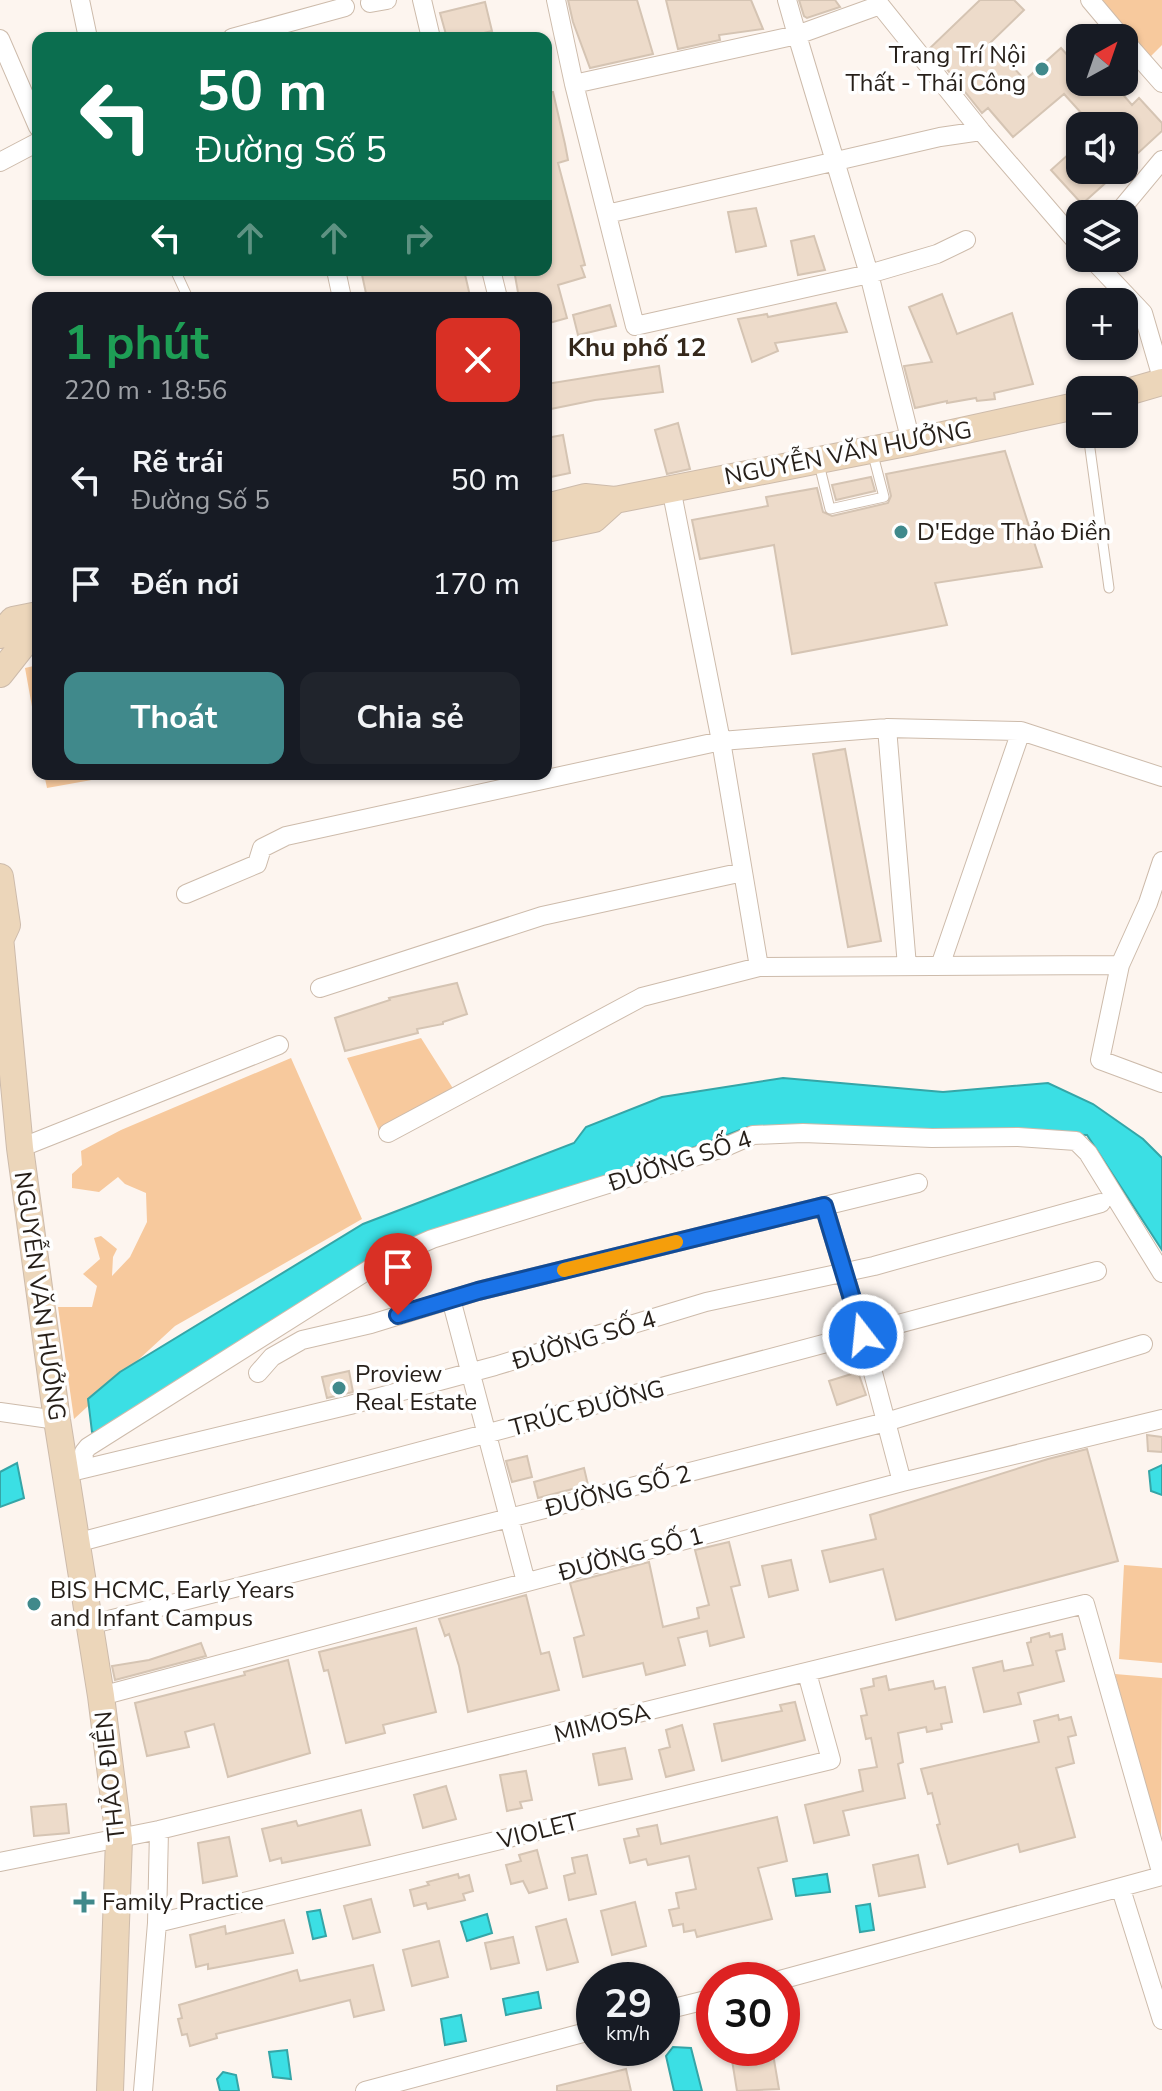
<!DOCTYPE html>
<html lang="vi">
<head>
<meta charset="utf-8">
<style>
  :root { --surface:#171b24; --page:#20242c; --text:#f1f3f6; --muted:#9ea1a6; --accent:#40898b }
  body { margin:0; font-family:"Nunito Sans",sans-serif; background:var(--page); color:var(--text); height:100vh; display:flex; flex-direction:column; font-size:30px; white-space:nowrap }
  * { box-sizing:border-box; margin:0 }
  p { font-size:26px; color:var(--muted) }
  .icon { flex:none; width:44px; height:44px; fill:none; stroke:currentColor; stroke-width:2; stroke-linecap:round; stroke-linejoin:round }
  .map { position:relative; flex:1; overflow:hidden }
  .sheet { position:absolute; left:32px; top:292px; width:520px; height:488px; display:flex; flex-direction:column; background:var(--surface); border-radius:16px; box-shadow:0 2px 6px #0004 }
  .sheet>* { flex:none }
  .hud { position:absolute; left:32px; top:32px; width:520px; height:244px; border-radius:16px; box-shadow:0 2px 6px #0004; background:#0b6e4f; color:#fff; overflow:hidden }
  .needle { width:52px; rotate:40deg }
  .controls { position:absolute; left:1066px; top:24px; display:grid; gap:16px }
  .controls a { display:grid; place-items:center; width:72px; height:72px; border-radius:16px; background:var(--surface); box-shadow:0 2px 6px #0004; font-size:40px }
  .speed { position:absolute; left:576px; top:1962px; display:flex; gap:16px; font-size:40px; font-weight:700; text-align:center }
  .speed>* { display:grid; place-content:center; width:104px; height:104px; border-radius:50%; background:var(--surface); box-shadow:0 2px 6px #0004; line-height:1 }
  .speed small { font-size:20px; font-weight:400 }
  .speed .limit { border:12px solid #d22; background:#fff; color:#111 }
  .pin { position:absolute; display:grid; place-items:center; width:68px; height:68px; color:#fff; margin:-82px -34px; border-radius:50% 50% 50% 0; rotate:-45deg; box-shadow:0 0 8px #0007 }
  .pin .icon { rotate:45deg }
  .me { position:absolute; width:88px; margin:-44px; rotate:344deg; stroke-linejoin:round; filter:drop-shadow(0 0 6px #0008) }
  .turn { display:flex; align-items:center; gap:28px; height:168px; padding:0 32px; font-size:36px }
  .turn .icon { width:104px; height:104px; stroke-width:2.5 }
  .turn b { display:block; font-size:56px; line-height:68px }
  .lanes { display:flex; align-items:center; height:76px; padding:0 32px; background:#0003; justify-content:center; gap:40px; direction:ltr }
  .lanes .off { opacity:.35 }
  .round { display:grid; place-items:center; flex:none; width:84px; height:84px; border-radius:16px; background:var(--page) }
  .summary { display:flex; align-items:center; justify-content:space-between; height:136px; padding:0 32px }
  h1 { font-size:48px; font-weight:700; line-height:60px; color:#1e9e55 }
  .primary-button { display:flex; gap:16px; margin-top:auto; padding:16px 32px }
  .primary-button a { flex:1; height:92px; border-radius:16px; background:var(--accent); color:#fff; font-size:32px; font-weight:700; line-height:92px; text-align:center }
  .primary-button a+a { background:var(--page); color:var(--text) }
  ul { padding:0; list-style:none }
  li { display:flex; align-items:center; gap:24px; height:104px; padding:0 32px }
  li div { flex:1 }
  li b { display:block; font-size:30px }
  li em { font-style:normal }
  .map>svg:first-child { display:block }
  .green { fill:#f7c99d }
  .water { fill:#3bdfe4; stroke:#35a5a7; stroke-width:2 }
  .building { fill:#eddbca; stroke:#d5c4b3; stroke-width:2 }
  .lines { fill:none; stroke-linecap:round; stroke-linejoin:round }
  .lane-casing { stroke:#cdbbab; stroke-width:11 }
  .street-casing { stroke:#cdbbab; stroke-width:20 }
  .secondary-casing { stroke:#cdbbab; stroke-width:28 }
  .lane { stroke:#fff; stroke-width:9 }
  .street { stroke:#fff; stroke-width:18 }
  .secondary { stroke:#ecd6ba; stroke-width:26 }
  .route-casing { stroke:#114b97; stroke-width:20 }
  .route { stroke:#1a73e8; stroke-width:14 }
  .slow { stroke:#f59e0b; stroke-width:14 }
  .poi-dot { fill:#40898b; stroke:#fff; stroke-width:3 }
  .labels { text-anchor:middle; stroke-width:7; stroke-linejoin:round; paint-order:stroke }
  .poi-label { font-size:24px; fill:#261f19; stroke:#fff; text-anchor:start }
  .street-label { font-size:24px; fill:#261f19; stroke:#fff }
  .neighbourhood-label { font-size:26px; font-weight:bold; fill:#35281b; stroke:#fff }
</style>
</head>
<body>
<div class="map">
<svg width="1162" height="2091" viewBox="0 0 1162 2091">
  <rect width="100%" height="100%" fill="#fdf5ef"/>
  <path class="green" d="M1091 0H1162V45L1148 59Z
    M38 665V740L25 668Z
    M44 774H125L47 788Z
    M421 1038 454 1090 380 1133 347 1058Z
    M291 1058 362 1219 175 1326 74 1419 58 1307H92L97 1286 83 1274 100 1259 94 1238 101 1236 117 1249 113 1257 112 1276 130 1257 147 1222 146 1193 125 1184 118 1177 99 1192 72 1188V1174L82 1165 81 1151 121 1130Z
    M1124 1565 1162 1568V1663L1119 1659Z
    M1115 1674 1162 1678 1161 1846Z"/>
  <path class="water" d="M783 1078 943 1092 1048 1083 1093 1104 1143 1139 1162 1158V1250L1087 1135 748 1127 671 1156 429 1232 97 1433 92 1432 88 1399 120 1372 363 1224 574 1143 586 1127 662 1097Z
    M17 1463 24 1498 0 1507V1472Z
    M1162 1465V1495L1151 1491 1149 1471Z
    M827 1874 830 1892 796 1896 793 1879Z
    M870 1904 874 1930 860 1932 856 1906Z
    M320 1910 326 1936 313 1939 307 1912Z
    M487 1914 492 1933 467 1941 461 1922Z
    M538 1992 541 2008 506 2015 503 1999Z
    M461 2015 466 2041 445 2045 441 2019Z
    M673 2047 691 2048 702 2091H674L666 2056Z
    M287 2050 291 2079 273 2077 269 2052Z
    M223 2072 236 2075 239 2091H220L217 2079Z"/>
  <path class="building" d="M568 0H637L653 54 590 68 573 22Z
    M666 0H751L763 29 719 35 720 40 678 49Z
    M799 0H835L840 7 807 18 804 16Z
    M980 0H1014L1024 10 990 43 1025 80 1061 48 1070 58 1080 49V82H1112L1132 105 1139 98 1162 123V131L1124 166V126H1093L1064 94 1013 137 988 108 982 113 930 48Z
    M485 2 492 31 463 38H447L440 13Z
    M546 92H553L565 144 568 160 558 163 585 265 581 266 585 277 558 285 567 318 546 324V298H519L514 270H546V246L551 244 546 227Z
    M1080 144V170H1120L1082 204 1051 170Z
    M756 208 766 246 736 252 728 212Z
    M814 236 825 270 798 275 791 241Z
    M361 270H464L470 296 367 298Z
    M942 294 957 334 1012 313 1033 384 994 393 995 399 977 401 976 398 947 403V401L915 408 904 366 932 362 909 307Z
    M836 303 847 332 775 343 778 351 752 362 738 319 767 314 768 317Z
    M610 305 616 326 578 335 573 315Z
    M659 366 663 392 595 400 546 410V384Z
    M678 423 690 469 667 474 655 430Z
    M563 435 570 473 546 478V438Z
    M1005 451 1042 567 935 583 947 625 792 654 774 545 700 559 692 520 768 506 766 497 817 488 823 512 832 516 888 503 891 496 886 474Z
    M871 477 875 491 836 500 832 485Z
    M845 749 881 941 848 947 813 754Z
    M457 983 467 1014 443 1022V1024L417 1029 418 1033 345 1051 335 1018 390 1000 389 998Z
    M349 1371 353 1392 327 1398 322 1377Z
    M858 1372 866 1395 837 1405 829 1381Z
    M1147 1435 1162 1437V1452L1148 1451Z
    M1087 1449 1118 1561 896 1620 883 1569 830 1582 822 1551 876 1539 870 1515 1048 1459Z
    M527 1456 532 1477 512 1482 506 1461Z
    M584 1468 588 1485 538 1498 534 1482Z
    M729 1542 740 1585 731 1587 744 1637 710 1646 707 1631 678 1638 685 1665 646 1675 643 1663 583 1677 574 1638 584 1635 570 1583 649 1562 663 1627 699 1618 697 1608 709 1605 695 1550Z
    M791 1560 798 1590 769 1597 762 1566Z
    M526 1595 541 1654 549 1652 559 1690 468 1712 459 1666 449 1634 445 1636 439 1619Z
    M416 1628 436 1712 383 1725 385 1733 346 1743 328 1670 324 1671 319 1652Z
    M1049 1633 1050 1637 1062 1634 1065 1649 1056 1651 1064 1681 1018 1693 1021 1704 984 1712 973 1668 1002 1661 1004 1671 1033 1665 1027 1643 1031 1642V1638Z
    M201 1643 206 1656 115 1680 112 1666 149 1660Z
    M288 1660 310 1753 228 1777 214 1724 185 1732 189 1747 147 1756 135 1703 245 1675 244 1672Z
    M886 1676 889 1690 933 1681 935 1689 945 1687 952 1722 941 1724 942 1729 927 1732 926 1727 898 1733 903 1762 898 1764 905 1798 843 1811 849 1835 814 1843 805 1805 863 1791 859 1770 877 1767 871 1738 866 1739 861 1716 867 1715 861 1689 874 1686 873 1679Z
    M795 1702 805 1740 722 1761 714 1724 782 1711 780 1705Z
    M1058 1715 1059 1720 1071 1717 1076 1735 1068 1737 1074 1763 1056 1768 1075 1837 1020 1852 1018 1844 948 1864 937 1825 940 1824 932 1793 928 1794 921 1769 1039 1742 1034 1721Z
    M682 1725 694 1770 666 1777 659 1750 670 1747 666 1730Z
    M625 1748 632 1779 599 1785 593 1754Z
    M526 1771 532 1800 520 1802 522 1808 507 1811 500 1775Z
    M446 1786 456 1819 423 1828 414 1795Z
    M66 1804 69 1833 34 1836 31 1807Z
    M361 1810 370 1845 282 1863 281 1858 270 1861 262 1829 296 1821 298 1826Z
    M777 1817 787 1861 758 1868 772 1919 697 1937 695 1930 684 1932 683 1924 673 1926 669 1910 679 1908 676 1893 696 1889 689 1856 648 1865 646 1859 630 1863 624 1839 639 1836 637 1829 657 1825 661 1844Z
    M229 1837 237 1876 203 1883 198 1843Z
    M537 1850 547 1888 529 1893 523 1881 511 1884 506 1865 521 1861 519 1855Z
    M587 1855 596 1894 569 1900 564 1876 575 1873 572 1858Z
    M918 1855 925 1887 879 1896 873 1865Z
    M458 1874 459 1878 469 1875 473 1891 463 1894 465 1900 428 1909 426 1903 414 1906 410 1890 429 1885 427 1882Z
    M371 1899 380 1932 353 1939 344 1906Z
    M635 1902 646 1946 612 1955 601 1911Z
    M566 1919 578 1962 547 1970 536 1927Z
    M284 1920 293 1953 208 1969V1964L196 1967 190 1935 225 1926 226 1934Z
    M513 1937 519 1963 491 1969 485 1943Z
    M439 1941 448 1977 412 1986 403 1950Z
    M373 1965 384 2010 354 2017 350 2000 216 2034 217 2038 190 2046 187 2034 182 2035 178 2019 182 2018 179 2005 297 1970 300 1981Z
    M772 2048 779 2089 737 2091 731 2054Z
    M626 2069 631 2091H557V2086Z"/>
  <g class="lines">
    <g class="lane-casing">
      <path id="lane" d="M175 270 188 298
        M1088 434 1109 588
        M819 464 830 509 884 497 872 451"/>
    </g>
    <g class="street-casing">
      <path id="street" d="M80 0 88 38
        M422 0 431 38
        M556 0 574 84 635 326 869 274 937 254 966 240
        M787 0 797 35 880 5 981 131 1080 246
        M1090 0 1122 38
        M370 3 387 0
        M232 38 345 7
        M0 39 38 127
        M1124 40 1162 83
        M574 84 797 35 869 274 911 442
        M0 162 38 142
        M607 214 940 137 981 131
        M1117 214 1162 160
        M1091 258 1143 313 1162 378
        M336 270 342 298
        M491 270 498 298
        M671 488 721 741 759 967
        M887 728 907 966
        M1162 861 1148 903 1120 965 1100 1060 1162 1083
        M186 894 257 864 262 848 286 836 721 741 887 728 1021 731 1162 777
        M940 966 1021 731
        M320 988 542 916 743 872
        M388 1133 642 997 759 967 1120 965
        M20 1148 279 1045
        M824 1206 863 1335 902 1482
        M451 1299 526 1582
        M258 1373 272 1357 302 1340 371 1324 478 1291 918 1183
        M0 1412 57 1420
        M83 1469 84 1452 88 1447 384 1260 432 1239 723 1148 753 1135 803 1133 932 1138 1018 1137 1076 1141 1088 1153 1162 1273
        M75 1471 350 1405 495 1366 706 1302 874 1266 1101 1203
        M76 1543 1097 1271
        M1085 1604 1162 1875
        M89 1625 886 1422 1143 1344
        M101 1696 902 1482 1162 1419
        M0 1862 159 1830 1085 1604
        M1121 1889 1162 2020
        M157 1923 831 1760 807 1673
        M780 1980 1162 1876
        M662 2011 714 1998
        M143 2091 157 1923 159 1830
        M365 2091 594 2030"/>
    </g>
    <g class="secondary-casing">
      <path id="secondary" d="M1124 393 1162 382
        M546 507 585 497 615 500 911 442 1080 405
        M546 529 594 519 615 500
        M0 635 13 620 38 615
        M0 674 30 636 38 634
        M0 877 7 925 1 938
        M0 937 20 1148 57 1420 101 1696 119 1839 110 2091"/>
    </g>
    <use href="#lane" class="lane"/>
    <use href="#street" class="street"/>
    <use href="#secondary" class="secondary"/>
  </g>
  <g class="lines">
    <g class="route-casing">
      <path id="route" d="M398 1315 478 1291 824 1206 863 1335"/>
    </g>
    <use href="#route" class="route"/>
    <path class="slow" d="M564 1270 676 1242"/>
  </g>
  <g class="poi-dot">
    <circle cx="1042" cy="69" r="8"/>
    <circle cx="901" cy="532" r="8"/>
    <circle cx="339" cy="1388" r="8"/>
    <circle cx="34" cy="1604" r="8"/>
    <path d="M80 1890h8v8h8v8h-8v8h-8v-8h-8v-8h8z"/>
  </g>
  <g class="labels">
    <g class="poi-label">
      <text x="1026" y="63" text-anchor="end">Trang Trí Nội<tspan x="1026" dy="28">Thất - Thái Công</tspan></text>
      <text x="917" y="540">D'Edge Thảo Điền</text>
      <text x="355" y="1382">Proview<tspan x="355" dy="28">Real Estate</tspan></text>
      <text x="50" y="1598">BIS HCMC, Early Years<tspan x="50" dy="28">and Infant Campus</tspan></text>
      <text x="102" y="1910">Family Practice</text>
    </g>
    <g class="street-label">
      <text transform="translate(848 453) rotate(-11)" y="8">NGUYỄN VĂN HƯỞNG</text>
      <text transform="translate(680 1161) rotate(-18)" y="8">ĐƯỜNG SỐ 4</text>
      <text transform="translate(40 1296) rotate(82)" y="8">NGUYỄN VĂN HƯỞNG</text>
      <text transform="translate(584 1340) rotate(-17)" y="8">ĐƯỜNG SỐ 4</text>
      <text transform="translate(587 1408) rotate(-15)" y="8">TRÚC ĐƯỜNG</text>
      <text transform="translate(618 1491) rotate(-14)" y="8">ĐƯỜNG SỐ 2</text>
      <text transform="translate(631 1554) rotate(-15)" y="8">ĐƯỜNG SỐ 1</text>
      <text transform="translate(602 1723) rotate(-14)" y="8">MIMOSA</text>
      <text transform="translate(110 1776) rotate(-96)" y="8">THẢO ĐIỀN</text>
      <text transform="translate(538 1831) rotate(-14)" y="8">VIOLET</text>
    </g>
    <g class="neighbourhood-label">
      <text x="637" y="356">Khu phố 12</text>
    </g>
  </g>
</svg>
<div class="controls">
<a><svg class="needle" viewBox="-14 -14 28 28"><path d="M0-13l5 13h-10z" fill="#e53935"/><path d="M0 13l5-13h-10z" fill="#9ea1a6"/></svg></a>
<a><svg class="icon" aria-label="sound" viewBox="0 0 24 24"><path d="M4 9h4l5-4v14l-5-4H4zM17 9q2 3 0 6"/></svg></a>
<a><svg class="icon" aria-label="layers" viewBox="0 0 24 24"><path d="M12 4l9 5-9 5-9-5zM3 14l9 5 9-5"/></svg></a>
<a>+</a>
<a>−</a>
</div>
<div class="speed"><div>29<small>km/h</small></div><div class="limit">30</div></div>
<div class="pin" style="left:398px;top:1315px;background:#d93025"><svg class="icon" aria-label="arrive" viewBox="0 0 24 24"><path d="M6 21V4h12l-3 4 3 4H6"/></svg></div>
<svg class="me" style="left:863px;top:1335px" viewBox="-20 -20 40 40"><circle r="17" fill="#1a73e8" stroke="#fff" stroke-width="3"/><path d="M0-11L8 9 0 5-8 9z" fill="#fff"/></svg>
<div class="hud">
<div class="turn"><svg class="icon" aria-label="left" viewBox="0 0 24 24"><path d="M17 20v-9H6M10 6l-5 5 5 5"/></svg><div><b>50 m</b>Đường Số 5</div></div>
<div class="lanes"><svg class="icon" aria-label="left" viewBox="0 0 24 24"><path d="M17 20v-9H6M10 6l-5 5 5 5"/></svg><svg class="icon off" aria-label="ahead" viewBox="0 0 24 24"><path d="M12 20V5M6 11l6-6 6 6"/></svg><svg class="icon off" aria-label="ahead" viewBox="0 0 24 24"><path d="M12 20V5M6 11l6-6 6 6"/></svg><svg class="icon off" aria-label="right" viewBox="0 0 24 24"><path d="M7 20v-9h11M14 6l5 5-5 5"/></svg></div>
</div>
<section class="sheet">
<div class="summary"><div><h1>1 phút</h1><p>220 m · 18:56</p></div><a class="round" style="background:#d93025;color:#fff"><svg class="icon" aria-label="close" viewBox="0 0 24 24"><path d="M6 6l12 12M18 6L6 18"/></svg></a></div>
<ul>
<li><svg class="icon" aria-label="left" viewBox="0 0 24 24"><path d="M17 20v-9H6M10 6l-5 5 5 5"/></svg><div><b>Rẽ trái</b><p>Đường Số 5</p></div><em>50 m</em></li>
<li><svg class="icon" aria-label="arrive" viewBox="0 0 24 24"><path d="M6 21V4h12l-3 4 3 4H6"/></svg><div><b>Đến nơi</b></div><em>170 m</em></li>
</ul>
<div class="primary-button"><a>Thoát</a><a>Chia sẻ</a></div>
</section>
</div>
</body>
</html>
